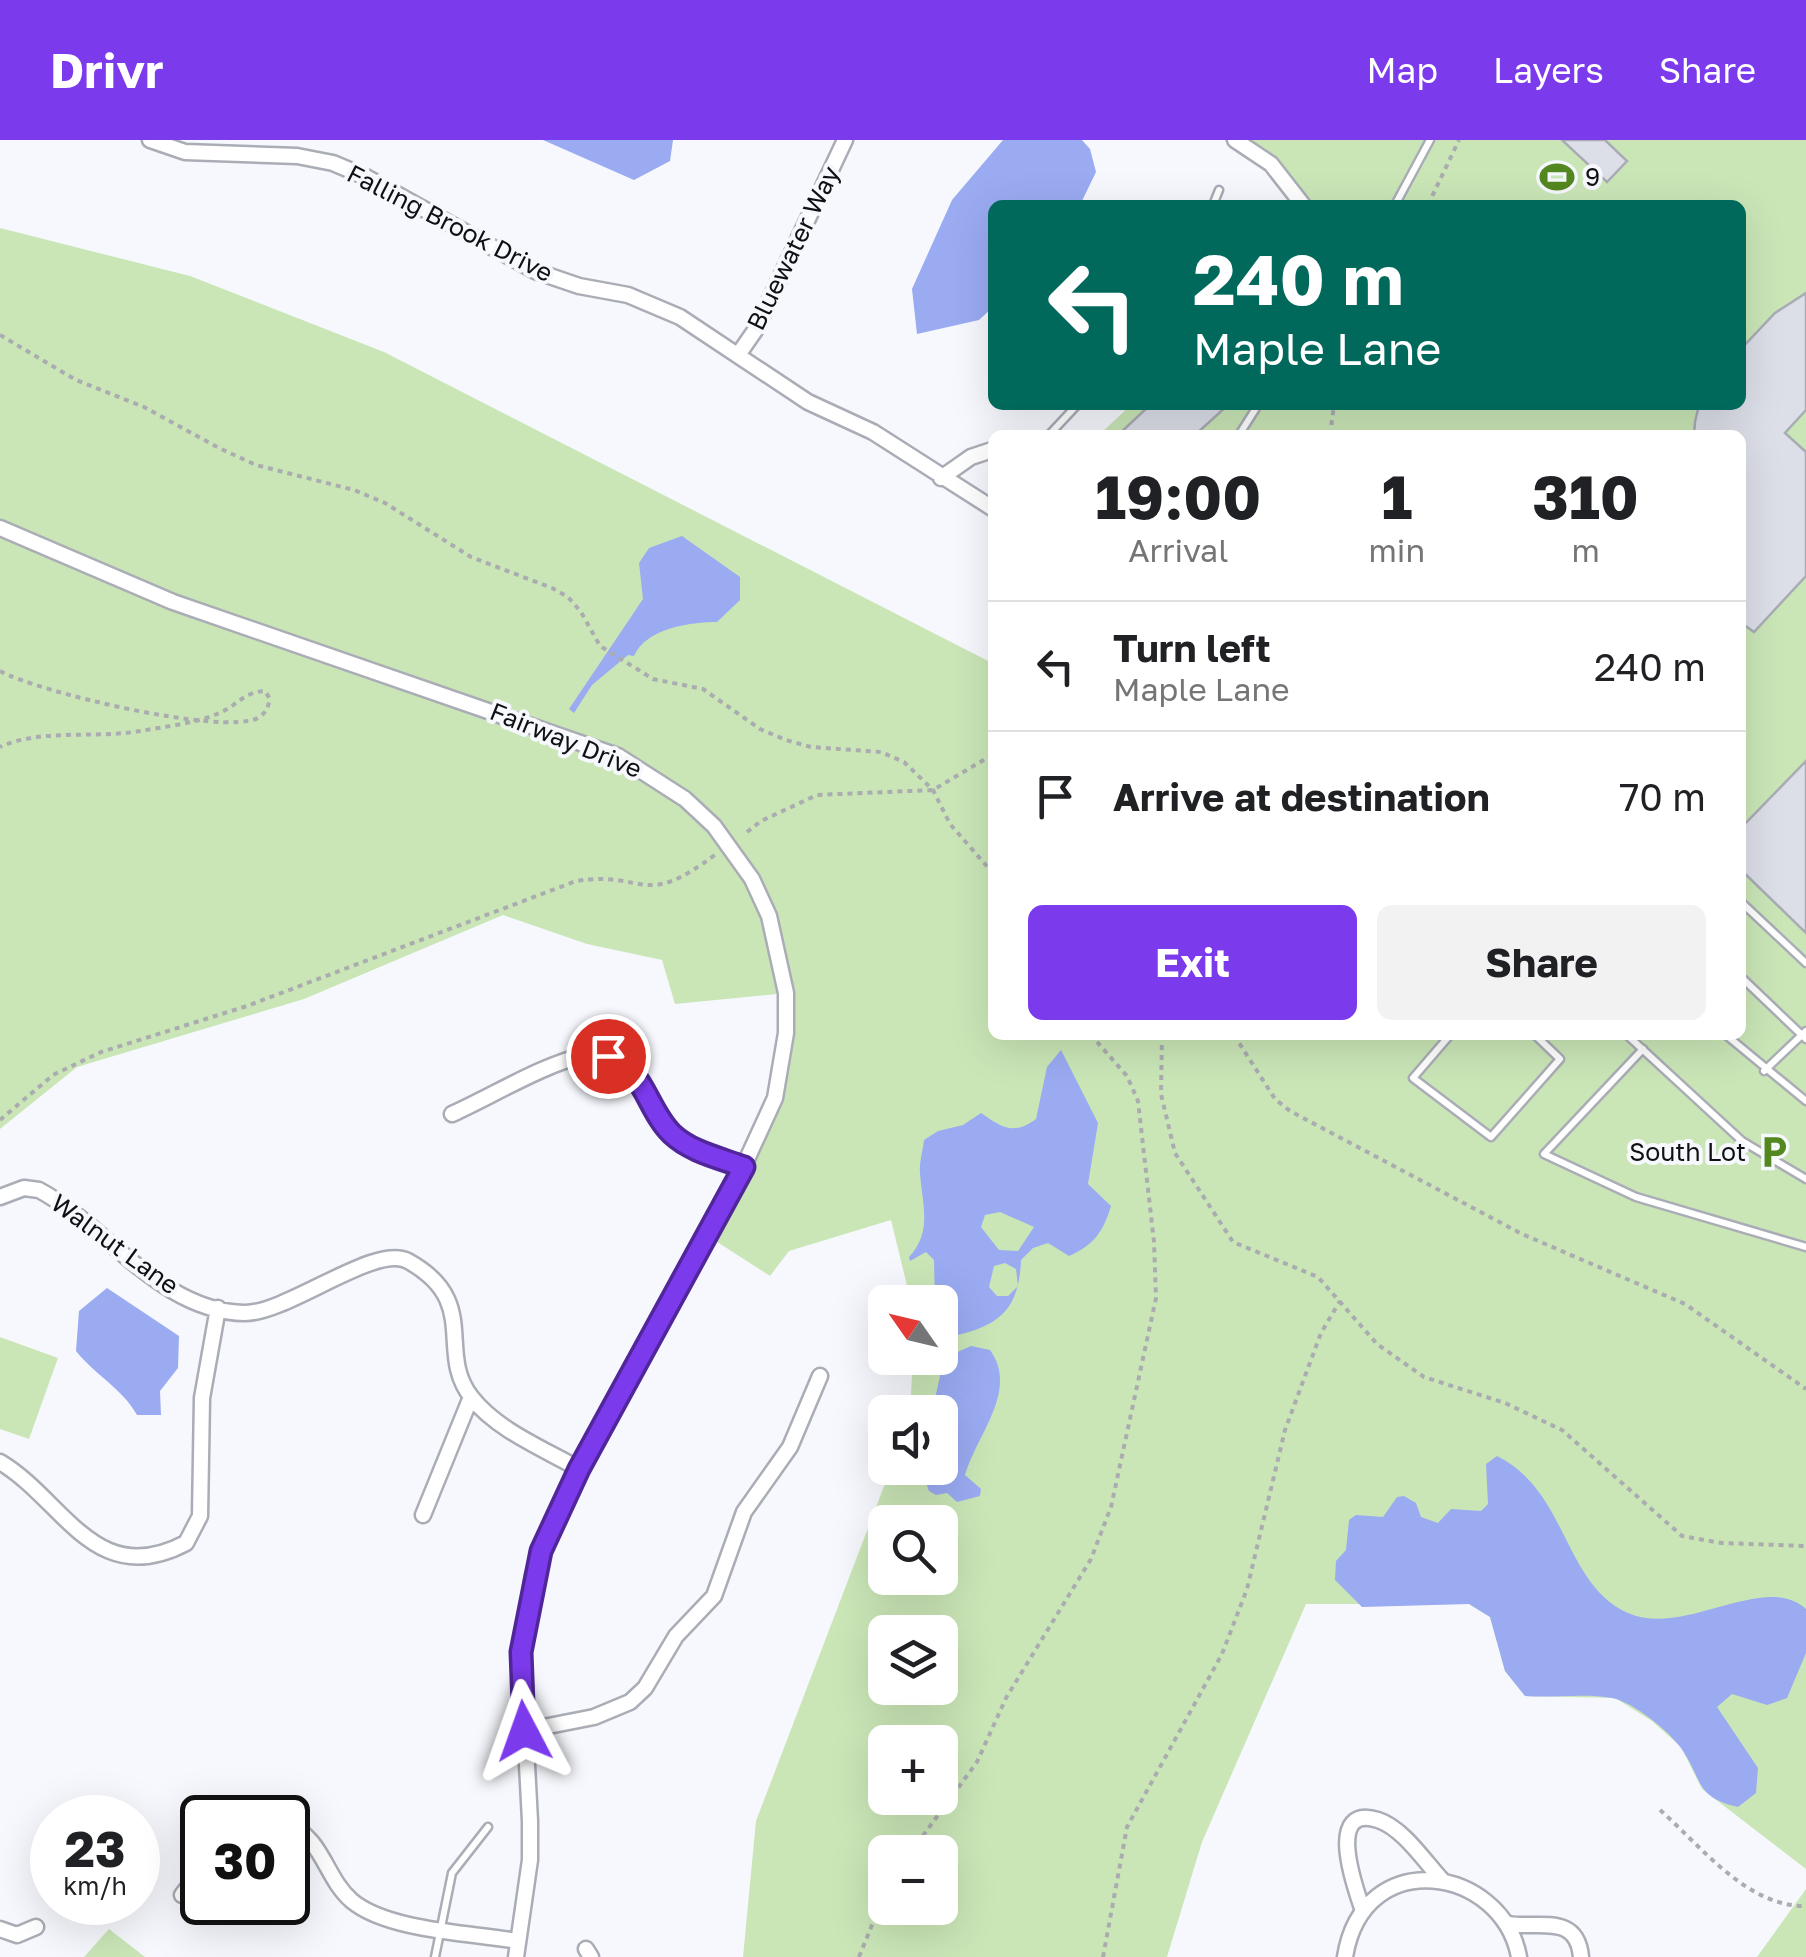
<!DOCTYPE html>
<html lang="en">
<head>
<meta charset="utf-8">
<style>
  :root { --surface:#fff; --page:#f2f2f2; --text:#202124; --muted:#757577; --line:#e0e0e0; --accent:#7c3aed }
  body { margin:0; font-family:"Golos Text",sans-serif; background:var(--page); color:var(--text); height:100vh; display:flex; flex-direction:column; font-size:38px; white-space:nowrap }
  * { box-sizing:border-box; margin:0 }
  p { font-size:32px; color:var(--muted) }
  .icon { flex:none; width:55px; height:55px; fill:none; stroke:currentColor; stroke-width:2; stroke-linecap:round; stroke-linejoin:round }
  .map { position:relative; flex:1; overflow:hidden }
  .details { position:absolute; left:988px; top:290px; width:758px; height:610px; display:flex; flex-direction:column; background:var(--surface); border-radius:15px; box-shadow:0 10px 40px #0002 }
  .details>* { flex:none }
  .banner { position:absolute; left:988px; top:60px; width:758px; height:210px; border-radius:15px; box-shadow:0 10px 40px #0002; background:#00695c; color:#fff; overflow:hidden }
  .needle { width:65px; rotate:304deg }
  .tools { position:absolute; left:868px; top:1145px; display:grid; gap:20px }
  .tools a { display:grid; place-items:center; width:90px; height:90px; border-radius:15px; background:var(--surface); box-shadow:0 10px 40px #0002; font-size:50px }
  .speed { position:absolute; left:30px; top:1655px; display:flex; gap:20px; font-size:50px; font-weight:700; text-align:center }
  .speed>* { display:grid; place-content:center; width:130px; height:130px; border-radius:50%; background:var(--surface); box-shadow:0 10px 40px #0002; line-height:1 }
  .speed small { font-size:25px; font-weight:400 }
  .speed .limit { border:5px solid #111; border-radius:15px; background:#fff; color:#111 }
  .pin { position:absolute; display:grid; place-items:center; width:85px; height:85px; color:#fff; margin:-42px; border:5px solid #fff; border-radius:50%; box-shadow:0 2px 10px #0007 }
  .me { position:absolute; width:110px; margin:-55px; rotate:356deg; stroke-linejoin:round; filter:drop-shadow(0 0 8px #0008) }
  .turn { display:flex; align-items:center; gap:35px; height:210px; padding:0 40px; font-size:45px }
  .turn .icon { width:130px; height:130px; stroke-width:2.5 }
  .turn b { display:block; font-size:70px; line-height:85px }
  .eta { display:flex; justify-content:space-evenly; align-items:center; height:170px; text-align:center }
  .eta b { font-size:60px; font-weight:700; line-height:70px }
  .button { display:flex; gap:20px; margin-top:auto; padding:20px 40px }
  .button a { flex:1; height:115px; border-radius:15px; background:var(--accent); color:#fff; font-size:40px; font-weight:700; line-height:115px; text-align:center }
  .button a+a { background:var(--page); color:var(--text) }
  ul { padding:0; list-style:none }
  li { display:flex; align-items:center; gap:30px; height:130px; padding:0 40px; border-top:2px solid var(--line) }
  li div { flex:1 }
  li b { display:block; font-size:38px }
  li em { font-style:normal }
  header { display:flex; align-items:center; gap:60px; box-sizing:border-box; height:140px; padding:0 50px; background:var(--accent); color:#fff }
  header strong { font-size:48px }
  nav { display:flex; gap:55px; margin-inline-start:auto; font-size:35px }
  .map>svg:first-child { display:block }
  .green { fill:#cae6b7; fill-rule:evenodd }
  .water { fill:#9aabf2; fill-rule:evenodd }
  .building { fill:#dcdee8; stroke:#a9acb4; stroke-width:2.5 }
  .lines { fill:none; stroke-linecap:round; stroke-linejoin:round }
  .service-casing { stroke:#abadb6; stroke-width:11 }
  .minor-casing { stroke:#abadb6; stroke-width:19 }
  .path { stroke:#aaacb0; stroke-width:4; stroke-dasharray:5 5; stroke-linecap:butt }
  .service { stroke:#fff; stroke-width:6 }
  .minor { stroke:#fff; stroke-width:14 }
  .route-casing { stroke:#51269a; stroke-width:25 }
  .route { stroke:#7c3aed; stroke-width:18 }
  .labels { text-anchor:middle; stroke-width:8; stroke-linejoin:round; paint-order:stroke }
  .poi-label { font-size:25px; fill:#0f1013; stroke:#f6f8fd; text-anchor:start }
  .street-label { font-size:25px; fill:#0f1013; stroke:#f6f8fd }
</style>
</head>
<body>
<header>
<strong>Drivr</strong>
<nav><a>Map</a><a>Layers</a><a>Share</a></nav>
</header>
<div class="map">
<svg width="1806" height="1817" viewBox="0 0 1806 1817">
  <rect width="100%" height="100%" fill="#f6f8fd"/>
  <path class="green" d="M1235 0H1806V1729L1702 1649 1681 1607 1652 1581 1615 1558 1525 1556 1505 1531 1490 1477 1469 1464H1306L1202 1702 1167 1817H743L756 1681 891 1328H940V1272H910L913 1218H940V1162H911L891 1080 789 1111 770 1136 708 1096 769 976 786 853 675 864 662 820 587 804 503 775 304 859 77 927 0 989V88L190 136 384 212 992 523V895H1740V295H1099L1131 265H1740V65H1303ZM885 1382H940V1438H885ZM885 1492H940V1548H885ZM885 1602H940V1658H885ZM885 1712H940V1768H885Z
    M0 1197 58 1218 29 1299 0 1289Z
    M1806 1749V1817H1757Z
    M109 1789 145 1817H84Z"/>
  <path class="water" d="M543 0H673L670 21 634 40Z
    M1003 0H1082L1090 9 1096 32 1080 65H992V168L979 180 917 194 912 149 952 60Z
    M682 396 740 437V460L717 482C691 482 646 488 634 516L628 515 592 545 574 573 569 569 643 459 639 423 649 408Z
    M1061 910 1098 983 1088 1044 1111 1066C1103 1092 1094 1105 1069 1116L1048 1103 1033 1108 1021 1120C1019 1175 994 1188 944 1198L940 1195V1162H935L934 1120 926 1112 910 1121 909 1117C933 1091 922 1064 920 1033 919 1023 923 1010 924 1000L938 991 963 985 981 973C1001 987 1013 996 1036 979L1047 927ZM1000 1072 1034 1087 1018 1111 999 1110 981 1087 985 1075ZM1005 1123 1016 1129 1018 1146 1008 1156H997L989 1147 994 1126Z
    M107 1148 179 1196 178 1228 160 1251 161 1275H137C123 1249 95 1235 76 1211L79 1171Z
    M971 1206 990 1210C1019 1250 977 1294 965 1335L981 1349 980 1356 957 1362 947 1353 936 1355 929 1351 921 1328H940V1272H932L944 1218Z
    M1497 1316C1568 1351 1563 1444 1628 1473 1685 1498 1764 1431 1806 1469V1513L1787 1558 1767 1565 1732 1554 1717 1567 1758 1628 1756 1653 1738 1667C1694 1657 1703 1639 1681 1608 1669 1591 1633 1562 1612 1558 1585 1553 1553 1558 1525 1556L1505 1531 1490 1477 1469 1464 1362 1467 1335 1440 1336 1421 1346 1410 1349 1380 1356 1375 1383 1377 1397 1357 1404 1356 1416 1363 1421 1377 1438 1383 1451 1369 1481 1371 1488 1364 1486 1324Z"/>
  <path class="building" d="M1562 0H1605L1627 21 1607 42Z
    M1806 153V270L1785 293 1806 312V436L1754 492 1740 482V295H1694L1695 282 1699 265H1740V210L1775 173Z
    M1150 265H1228L1195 295H1118Z
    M1806 621V793L1740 729V689Z"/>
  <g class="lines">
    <g class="service-casing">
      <path id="service" d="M1213 65 1219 50
        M1395 65 1430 0
        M1049 295 1077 265
        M1239 295 1258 265
        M1740 761 1806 823
        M1740 836 1806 899
        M1450 895 1413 938 1491 997 1560 919 1535 895
        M1627 895 1742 1001 1806 1039
        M1726 895 1806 961
        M1643 909 1544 1014 1636 1057 1806 1107
        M1764 931 1806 891
        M435 1817 452 1733 488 1687"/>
    </g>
    <g class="minor-casing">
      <path id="minor" d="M150 0 185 12 297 16 333 23 366 37 535 131 579 146 628 155 680 177 808 262 873 292 992 368
        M1235 0 1271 24 1303 65
        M738 215 756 189 845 0
        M941 338 971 317 992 310
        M0 388 173 462 618 616 685 659 714 686 752 739 769 776 786 853V893L775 958 731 1054 556 1375 533 1435 521 1512 530 1681V1720L516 1817
        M452 974C492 956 544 924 585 915 638 903 645 970 674 996 693 1013 721 1019 744 1027
        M0 1057 24 1048 39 1050C106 1086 161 1172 245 1173 288 1173 376 1103 408 1121 482 1162 435 1212 472 1258 497 1290 544 1309 579 1329
        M0 1322C64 1360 95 1451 186 1403L200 1376 202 1258 218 1168
        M423 1375 471 1257
        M523 1591 594 1577 630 1562 645 1548 676 1496 714 1456 744 1372 790 1307 820 1236
        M288 1685C323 1698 325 1738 352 1761 388 1791 472 1793 518 1801
        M182 1755 202 1729
        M1362 1768C1356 1750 1324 1663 1378 1680 1403 1688 1425 1722 1442 1740
        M1509 1784C1539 1789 1577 1773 1581 1817
        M0 1789 17 1795 36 1787
        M586 1809 591 1817
        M1345 1817C1363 1704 1502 1726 1519 1817"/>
    </g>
    <path class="path" d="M1428 65 1459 0
      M0 195 76 240 144 267 219 308 256 325 354 350 385 363 471 417 552 448 568 457 581 472 600 506 653 539 703 549 760 589 786 600 811 607 881 612 904 622 933 650 950 684 992 732
      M1330 295 1334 265
      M0 531C38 552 221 596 258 578 266 573 268 567 270 559L265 551C243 552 236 567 217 574 195 583 164 587 140 591 95 599 42 588 0 607
      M747 692 761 681 817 655 933 650 992 615
      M1162 895 1161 954 1175 1013 1233 1102 1318 1137 1377 1204 1424 1237 1505 1263 1562 1290 1682 1396 1721 1403 1806 1406
      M1234 895 1275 959 1290 971 1522 1094 1685 1164 1806 1249
      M0 980 53 935 101 912 247 866 576 741C647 730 641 771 716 714
      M1660 1670C1702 1707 1747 1767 1806 1766
      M911 1712 977 1622 1006 1558 1091 1419 1111 1367 1156 1158 1154 1102 1138 961 1127 936 1091 895
      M859 1817 885 1753
      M1103 1817 1127 1687 1222 1514 1247 1449 1285 1290 1321 1193 1340 1161"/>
    <use href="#service" class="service"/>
    <use href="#minor" class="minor"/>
  </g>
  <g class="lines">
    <g class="route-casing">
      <path id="route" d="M524 1591 521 1512 541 1411 579 1329 744 1027C720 1018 691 1012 672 994 647 970 644 928 608 916"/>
    </g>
    <use href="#route" class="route"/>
  </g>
  <defs>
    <g id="stadium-bare" transform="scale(2.7)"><path d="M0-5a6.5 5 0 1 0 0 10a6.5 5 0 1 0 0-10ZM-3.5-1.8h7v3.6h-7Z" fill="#53871f" stroke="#f6f8fd" stroke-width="2.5" paint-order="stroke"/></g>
    <g id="parking-bare" transform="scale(2.7)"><path d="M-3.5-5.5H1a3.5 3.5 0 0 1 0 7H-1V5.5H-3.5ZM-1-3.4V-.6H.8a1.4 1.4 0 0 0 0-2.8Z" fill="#53871f" stroke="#f6f8fd" stroke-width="2.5" paint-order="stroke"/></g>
  </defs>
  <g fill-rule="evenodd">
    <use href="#stadium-bare" x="1557" y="37"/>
    <use href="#parking-bare" x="1774" y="1012"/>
  </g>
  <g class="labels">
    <g class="poi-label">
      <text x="1585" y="46">9</text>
      <text x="1746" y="1021" text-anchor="end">South Lot</text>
    </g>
    <g class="street-label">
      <text transform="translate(450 83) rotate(27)" y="9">Falling Brook Drive</text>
      <text transform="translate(793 108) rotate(-64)" y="9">Bluewater Way</text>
      <text transform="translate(566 600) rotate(22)" y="9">Fairway Drive</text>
      <text transform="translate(115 1104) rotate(36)" y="9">Walnut Lane</text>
    </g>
  </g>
</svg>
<div class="tools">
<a><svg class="needle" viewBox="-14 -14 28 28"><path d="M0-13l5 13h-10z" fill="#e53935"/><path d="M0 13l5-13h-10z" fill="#757577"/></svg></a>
<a><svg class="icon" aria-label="sound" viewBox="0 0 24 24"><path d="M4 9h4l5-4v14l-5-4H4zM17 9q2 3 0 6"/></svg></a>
<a><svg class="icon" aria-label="search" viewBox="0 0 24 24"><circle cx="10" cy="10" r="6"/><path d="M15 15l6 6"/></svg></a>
<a><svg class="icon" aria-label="layers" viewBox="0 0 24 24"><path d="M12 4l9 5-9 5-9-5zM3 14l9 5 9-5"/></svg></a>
<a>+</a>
<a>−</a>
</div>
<div class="speed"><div>23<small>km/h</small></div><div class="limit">30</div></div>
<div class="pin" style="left:608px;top:916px;background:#d93025"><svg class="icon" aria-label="arrive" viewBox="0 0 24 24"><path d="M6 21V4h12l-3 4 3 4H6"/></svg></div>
<svg class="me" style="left:524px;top:1591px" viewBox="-20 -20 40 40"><path d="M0-17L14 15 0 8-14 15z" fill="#7c3aed" stroke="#fff" stroke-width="4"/></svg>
<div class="banner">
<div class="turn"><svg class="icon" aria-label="left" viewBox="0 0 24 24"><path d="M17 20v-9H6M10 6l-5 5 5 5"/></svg><div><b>240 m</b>Maple Lane</div></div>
</div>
<section class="details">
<div class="eta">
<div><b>19:00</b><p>Arrival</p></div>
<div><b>1</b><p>min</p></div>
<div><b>310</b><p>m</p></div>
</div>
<ul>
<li><svg class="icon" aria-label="left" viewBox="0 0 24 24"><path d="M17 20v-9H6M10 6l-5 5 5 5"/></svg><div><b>Turn left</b><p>Maple Lane</p></div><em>240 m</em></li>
<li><svg class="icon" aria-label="arrive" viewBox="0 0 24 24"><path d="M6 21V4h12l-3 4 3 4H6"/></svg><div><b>Arrive at destination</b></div><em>70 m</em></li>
</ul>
<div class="button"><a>Exit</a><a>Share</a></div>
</section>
</div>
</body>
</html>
